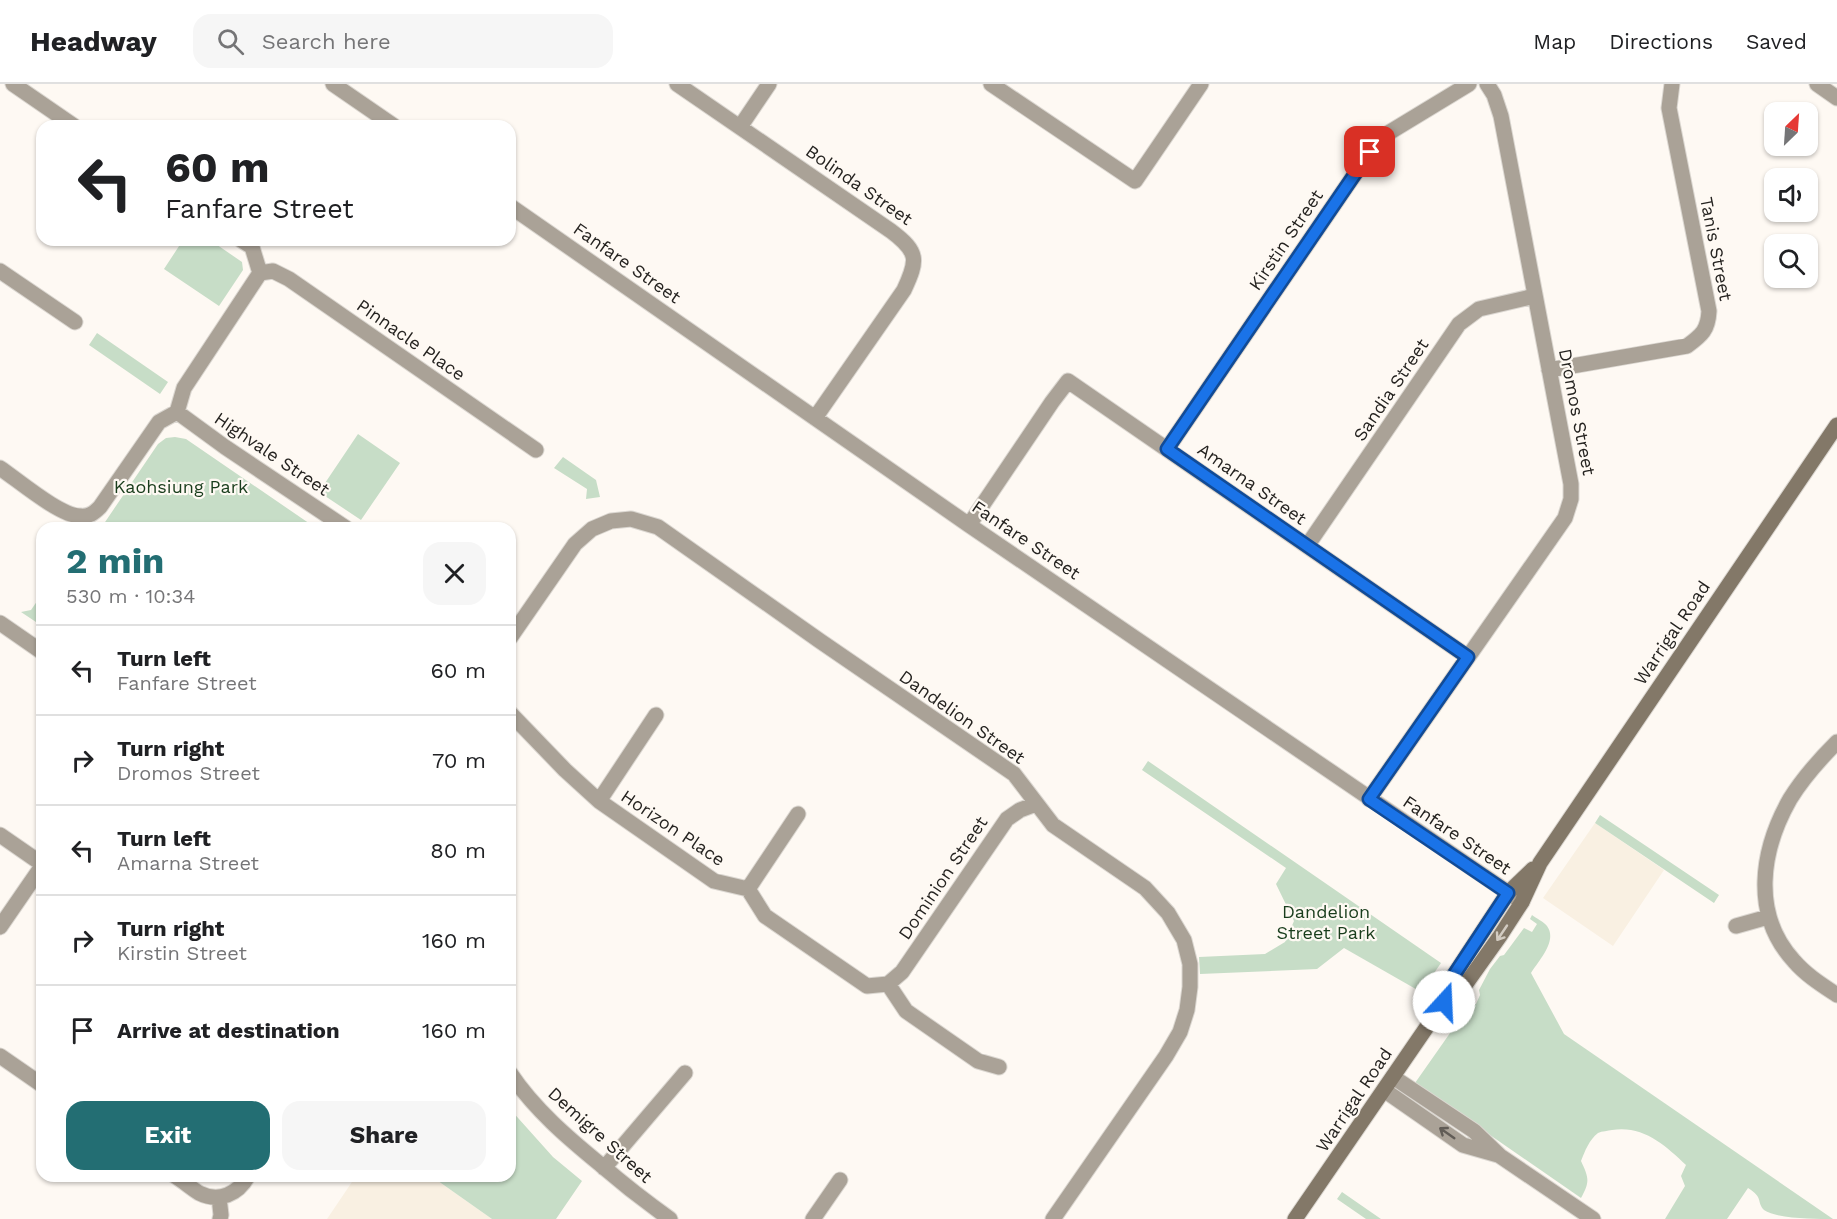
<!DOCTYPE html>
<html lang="en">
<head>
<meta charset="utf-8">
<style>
  :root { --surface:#fff; --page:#f6f6f6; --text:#202124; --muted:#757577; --line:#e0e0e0; --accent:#236e73 }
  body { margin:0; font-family:"Work Sans",sans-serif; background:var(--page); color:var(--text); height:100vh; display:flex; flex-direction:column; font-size:22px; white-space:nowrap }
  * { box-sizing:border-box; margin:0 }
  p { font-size:20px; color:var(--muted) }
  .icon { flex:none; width:33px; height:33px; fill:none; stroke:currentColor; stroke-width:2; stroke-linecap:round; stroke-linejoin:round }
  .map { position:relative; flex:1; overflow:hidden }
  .details { position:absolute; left:36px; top:438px; width:480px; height:660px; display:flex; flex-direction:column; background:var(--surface); border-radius:18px; box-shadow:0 2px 4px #0004 }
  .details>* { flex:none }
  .hud { position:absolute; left:36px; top:36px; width:480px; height:126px; border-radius:18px; box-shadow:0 2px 4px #0004; background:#fff; color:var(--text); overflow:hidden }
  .needle { width:39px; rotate:25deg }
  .fabs { position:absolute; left:1764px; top:18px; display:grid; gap:12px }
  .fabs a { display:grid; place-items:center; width:54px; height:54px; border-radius:12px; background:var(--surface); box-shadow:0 2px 4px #0004; font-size:30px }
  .pin { position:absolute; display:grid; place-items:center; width:51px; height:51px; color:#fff; margin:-26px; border-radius:12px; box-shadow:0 3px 9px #0006 }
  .me { position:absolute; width:66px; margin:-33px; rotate:20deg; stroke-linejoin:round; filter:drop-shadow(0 0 4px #0008) }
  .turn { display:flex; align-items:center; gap:21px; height:126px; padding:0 30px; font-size:27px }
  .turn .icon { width:78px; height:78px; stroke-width:2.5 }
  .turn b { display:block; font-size:42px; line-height:51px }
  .round { display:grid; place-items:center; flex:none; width:63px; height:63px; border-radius:18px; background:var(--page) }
  .headline { display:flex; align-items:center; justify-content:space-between; height:102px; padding:0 30px }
  h1 { font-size:36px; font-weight:700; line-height:45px; color:var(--accent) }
  .cta { display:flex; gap:12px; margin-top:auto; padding:12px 30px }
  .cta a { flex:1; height:69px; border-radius:18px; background:var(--accent); color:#fff; font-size:24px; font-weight:700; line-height:69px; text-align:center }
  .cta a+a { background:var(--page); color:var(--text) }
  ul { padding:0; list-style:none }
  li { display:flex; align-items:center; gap:18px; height:90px; padding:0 30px; border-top:2px solid var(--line) }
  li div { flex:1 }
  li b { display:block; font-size:22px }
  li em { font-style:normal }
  header { display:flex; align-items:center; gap:36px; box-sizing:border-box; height:84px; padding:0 30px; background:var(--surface); border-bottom:2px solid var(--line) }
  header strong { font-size:28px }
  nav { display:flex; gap:33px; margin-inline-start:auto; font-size:21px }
  .search { width:420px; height:54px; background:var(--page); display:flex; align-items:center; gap:15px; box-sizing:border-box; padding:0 21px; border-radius:18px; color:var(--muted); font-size:22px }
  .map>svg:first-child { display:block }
  .built { fill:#f9f0e2 }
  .green { fill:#c7ddc7 }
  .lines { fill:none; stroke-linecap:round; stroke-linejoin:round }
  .street-casing { stroke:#dbd7d1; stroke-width:17 }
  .secondary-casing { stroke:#dbd7d1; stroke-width:17 }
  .street { stroke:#aaa297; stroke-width:15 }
  .secondary { stroke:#837868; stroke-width:15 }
  .oneway { stroke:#d3ccc2 }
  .oneway2 { stroke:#615c56 }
  .route-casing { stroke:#114b97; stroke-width:15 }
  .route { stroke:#1a73e8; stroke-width:10 }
  .labels { text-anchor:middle; stroke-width:4.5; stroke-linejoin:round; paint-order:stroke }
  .street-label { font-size:18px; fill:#252320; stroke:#fef9f3 }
  .park-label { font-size:18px; fill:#193d1c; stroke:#fef9f3 }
</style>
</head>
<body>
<header>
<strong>Headway</strong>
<div class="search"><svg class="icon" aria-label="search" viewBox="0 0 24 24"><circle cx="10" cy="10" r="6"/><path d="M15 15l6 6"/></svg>Search here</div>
<nav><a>Map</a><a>Directions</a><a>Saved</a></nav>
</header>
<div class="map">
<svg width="1837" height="1135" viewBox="0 0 1837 1135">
  <rect width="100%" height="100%" fill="#fef9f3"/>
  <path class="built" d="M1595 739 1664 786 1613 862 1543 814Z
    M356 1092H431L492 1135H327Z"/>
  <path class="green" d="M183 156H210L242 178 243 186 219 222 164 185Z
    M97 249 168 298 160 310 89 261Z
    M358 350 400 379 361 436 319 408Z
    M175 353 186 355 316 444H101L158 360 166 354Z
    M563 373 596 396 600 413 586 415 587 405 554 384Z
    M42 510V528L39 532 42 542 21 528 31 526Z
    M1148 677 1441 879 1421 908 1344 864 1317 885 1200 890 1199 873 1265 870 1285 858 1294 837 1276 800 1286 784 1142 686Z
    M1600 731 1719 811 1714 819 1595 739Z
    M1532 831C1536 834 1544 838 1547 842 1558 857 1538 877 1531 889L1564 950 1833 1135C1816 1135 1777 1135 1764 1126 1756 1117 1764 1114 1748 1104L1727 1135H1665L1685 1102 1681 1092 1686 1081C1665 1061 1643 1041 1612 1046 1608 1047 1602 1047 1598 1049 1589 1056 1585 1067 1581 1077 1589 1094 1590 1098 1581 1114L1415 999 1469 922 1476 920 1480 911 1479 906 1490 885 1500 872 1504 871 1524 844 1532 848 1537 840 1530 835Z
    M510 1025 553 1073 582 1097 556 1135H492L431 1092H510Z
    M1342 1108 1381 1135H1366L1337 1115Z"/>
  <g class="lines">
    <g class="street-casing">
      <path id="street" d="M13 0 74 42
        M333 0 394 42
        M677 0 891 147C919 168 918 176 904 206L815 334
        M991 0 1135 97 1201 0
        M1817 0 1837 14
        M740 43 769 0
        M510 122 969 441 1522 818
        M0 187 75 238
        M260 189 273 187 289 195 536 366
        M1549 286 1687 262C1702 251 1708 246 1709 227L1669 24 1672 0
        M177 328 225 363 346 444
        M1167 365 1370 68 1390 48 1469 0
        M0 384C18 396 60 432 80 432 89 433 94 429 100 423L159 338 177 328 184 304 260 189 252 163 241 156
        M969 441 1052 318 1068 297 1468 573
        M1307 462 1459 240 1479 225 1535 212
        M0 539 42 568
        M510 554 575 460 592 445 611 437 631 435 658 443 820 557 1014 690 1053 741 1145 804 1168 829 1184 856 1190 880V903L1187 926 1180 948 1166 972 1053 1135
        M510 629 565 686 599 717 714 797 748 805 765 832 867 902 888 900
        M1837 658C1820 675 1803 694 1790 715 1761 766 1751 830 1794 877 1806 891 1822 901 1837 911
        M1369 715 1565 434 1571 415V400L1501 32 1494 11 1487 0
        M599 717 656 631
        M0 751 42 780
        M748 805 798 730
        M1736 842 1768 833
        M0 843 42 782
        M888 900 902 888 1007 735 1020 726 1036 720
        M888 900 906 927 978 977 999 983
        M0 972 42 1001
        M510 989C534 1025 568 1054 601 1081 623 1100 646 1118 670 1135
        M1393 993 1474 1047 1500 1072 1593 1135
        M1384 1006 1463 1061 1498 1071
        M604 1084 685 989
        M175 1092C183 1097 191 1104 199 1109 219 1119 238 1110 248 1092
        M219 1113 221 1131 220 1135
        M813 1135 840 1096"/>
    </g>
    <g class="secondary-casing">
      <path id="secondary" d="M1444 918 1463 904 1500 852 1522 818 1540 779 1837 341
        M1295 1135 1444 918 1450 897 1508 809 1533 785"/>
    </g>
    <use href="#street" class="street"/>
    <use href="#secondary" class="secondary"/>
  </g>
  <defs><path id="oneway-shaft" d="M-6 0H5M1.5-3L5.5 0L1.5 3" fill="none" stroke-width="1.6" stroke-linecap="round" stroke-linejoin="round" transform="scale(1.5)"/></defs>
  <use class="oneway" href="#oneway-shaft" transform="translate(1502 849) rotate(124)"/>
  <use class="oneway2" href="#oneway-shaft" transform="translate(1447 1049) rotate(-145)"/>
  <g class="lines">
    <g class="route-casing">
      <path id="route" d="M1370 68 1167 365 1468 573 1369 715 1508 809 1450 897 1444 918"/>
    </g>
    <use href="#route" class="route"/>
  </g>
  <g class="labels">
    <g class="street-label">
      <text transform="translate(859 101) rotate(35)" y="6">Bolinda Street</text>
      <text transform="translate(1286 156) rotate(-56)" y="6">Kirstin Street</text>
      <text transform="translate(1716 165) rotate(79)" y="6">Tanis Street</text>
      <text transform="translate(627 179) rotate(35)" y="6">Fanfare Street</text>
      <text transform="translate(411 256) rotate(35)" y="6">Pinnacle Place</text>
      <text transform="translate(1391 306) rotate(-56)" y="6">Sandia Street</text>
      <text transform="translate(1577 328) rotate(79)" y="6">Dromos Street</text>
      <text transform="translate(272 370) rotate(34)" y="6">Highvale Street</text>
      <text transform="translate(1252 400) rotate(35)" y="6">Amarna Street</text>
      <text transform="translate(1026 456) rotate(34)" y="6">Fanfare Street</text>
      <text transform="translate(1672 549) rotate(-56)" y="6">Warrigal Road</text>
      <text transform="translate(962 633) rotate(35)" y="6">Dandelion Street</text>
      <text transform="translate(673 744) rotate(34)" y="6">Horizon Place</text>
      <text transform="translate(1457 751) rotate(34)" y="6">Fanfare Street</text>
      <text transform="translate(943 794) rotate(-56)" y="6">Dominion Street</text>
      <text transform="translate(1354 1016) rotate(-56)" y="6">Warrigal Road</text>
      <text transform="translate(600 1051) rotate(42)" y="6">Demigre Street</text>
    </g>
    <g class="park-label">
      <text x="181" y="409">Kaohsiung Park</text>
      <text x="1326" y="834">Dandelion<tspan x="1326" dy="21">Street Park</tspan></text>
    </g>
  </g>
</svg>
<div class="fabs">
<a><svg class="needle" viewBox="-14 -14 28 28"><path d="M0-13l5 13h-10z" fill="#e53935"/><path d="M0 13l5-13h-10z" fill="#757577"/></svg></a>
<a><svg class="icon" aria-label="sound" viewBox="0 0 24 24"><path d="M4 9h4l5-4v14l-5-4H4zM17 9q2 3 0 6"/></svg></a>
<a><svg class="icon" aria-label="search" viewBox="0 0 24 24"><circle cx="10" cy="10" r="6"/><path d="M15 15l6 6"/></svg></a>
</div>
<div class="pin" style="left:1370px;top:68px;background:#d93025"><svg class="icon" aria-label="arrive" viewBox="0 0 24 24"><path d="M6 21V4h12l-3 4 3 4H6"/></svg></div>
<svg class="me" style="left:1444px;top:918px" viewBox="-20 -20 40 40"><circle r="19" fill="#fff"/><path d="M0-13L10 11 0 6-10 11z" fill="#1a73e8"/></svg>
<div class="hud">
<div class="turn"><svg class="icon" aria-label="left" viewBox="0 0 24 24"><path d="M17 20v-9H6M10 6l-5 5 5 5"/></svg><div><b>60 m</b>Fanfare Street</div></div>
</div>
<section class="details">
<div class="headline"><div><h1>2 min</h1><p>530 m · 10:34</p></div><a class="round"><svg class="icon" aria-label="close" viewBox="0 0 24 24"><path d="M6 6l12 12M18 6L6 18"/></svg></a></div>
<ul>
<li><svg class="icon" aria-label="left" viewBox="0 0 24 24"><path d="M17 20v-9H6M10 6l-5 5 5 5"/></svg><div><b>Turn left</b><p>Fanfare Street</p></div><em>60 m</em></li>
<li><svg class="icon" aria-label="right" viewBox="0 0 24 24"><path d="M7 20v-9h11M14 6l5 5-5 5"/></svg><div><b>Turn right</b><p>Dromos Street</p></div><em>70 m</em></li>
<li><svg class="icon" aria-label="left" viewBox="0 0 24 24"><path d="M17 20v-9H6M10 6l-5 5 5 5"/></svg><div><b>Turn left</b><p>Amarna Street</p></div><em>80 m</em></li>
<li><svg class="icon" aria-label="right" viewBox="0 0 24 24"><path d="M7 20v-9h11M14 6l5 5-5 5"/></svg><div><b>Turn right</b><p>Kirstin Street</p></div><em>160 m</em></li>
<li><svg class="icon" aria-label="arrive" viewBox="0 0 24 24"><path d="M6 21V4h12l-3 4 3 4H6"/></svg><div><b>Arrive at destination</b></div><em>160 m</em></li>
</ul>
<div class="cta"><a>Exit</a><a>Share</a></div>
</section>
</div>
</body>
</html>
